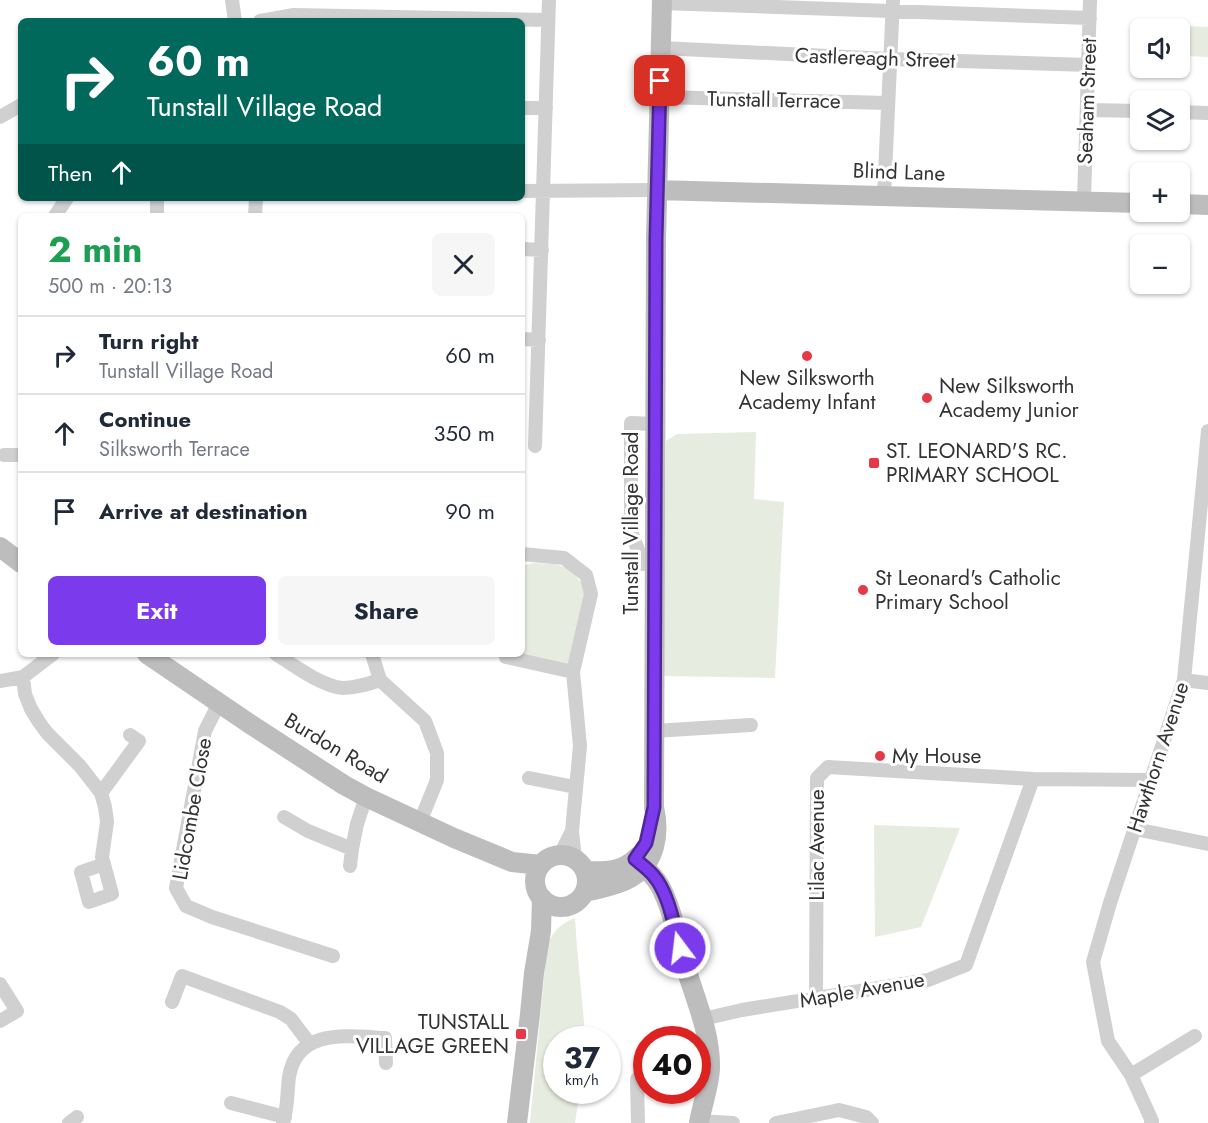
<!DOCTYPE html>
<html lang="en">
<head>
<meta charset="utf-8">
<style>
  :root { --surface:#fff; --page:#f6f6f7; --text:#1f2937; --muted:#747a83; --line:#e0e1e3; --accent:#7c3aed }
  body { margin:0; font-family:Jost,sans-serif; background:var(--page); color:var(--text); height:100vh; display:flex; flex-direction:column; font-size:22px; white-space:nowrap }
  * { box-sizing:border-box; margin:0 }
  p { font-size:20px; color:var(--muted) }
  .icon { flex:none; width:33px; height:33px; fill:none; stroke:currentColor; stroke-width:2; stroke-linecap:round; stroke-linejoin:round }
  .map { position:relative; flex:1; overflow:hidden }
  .drawer { position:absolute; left:18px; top:213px; width:507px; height:444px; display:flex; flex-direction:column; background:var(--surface); border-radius:9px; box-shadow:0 2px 4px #0004 }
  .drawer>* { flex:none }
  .top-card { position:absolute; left:18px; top:18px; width:507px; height:183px; border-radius:9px; box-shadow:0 2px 4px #0004; background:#00695c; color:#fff; overflow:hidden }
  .buttons { position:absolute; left:1130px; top:18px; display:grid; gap:12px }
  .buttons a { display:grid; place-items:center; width:60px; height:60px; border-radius:9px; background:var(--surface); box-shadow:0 2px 4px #0004; font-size:30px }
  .speed { position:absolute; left:543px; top:1026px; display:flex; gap:12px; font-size:30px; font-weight:700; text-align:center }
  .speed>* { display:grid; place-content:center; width:78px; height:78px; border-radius:50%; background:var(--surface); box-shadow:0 2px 4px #0004; line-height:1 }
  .speed small { font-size:15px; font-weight:400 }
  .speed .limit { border:9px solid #d22; background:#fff; color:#111 }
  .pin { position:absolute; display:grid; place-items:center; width:51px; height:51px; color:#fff; margin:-26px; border-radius:12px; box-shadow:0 3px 9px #0006 }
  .me { position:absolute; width:66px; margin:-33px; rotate:345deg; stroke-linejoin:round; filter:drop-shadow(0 0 4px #0008) }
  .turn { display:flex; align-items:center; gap:21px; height:126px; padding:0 30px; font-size:27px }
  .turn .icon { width:78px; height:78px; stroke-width:2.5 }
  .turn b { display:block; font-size:42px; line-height:51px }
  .then { display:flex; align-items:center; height:57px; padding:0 30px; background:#0003; gap:12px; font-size:22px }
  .round { display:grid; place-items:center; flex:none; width:63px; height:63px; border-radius:9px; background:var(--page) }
  .overview { display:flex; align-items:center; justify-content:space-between; height:102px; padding:0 30px }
  h1 { font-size:36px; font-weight:700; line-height:45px; color:#1e9e55 }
  .button { display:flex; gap:12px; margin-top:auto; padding:12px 30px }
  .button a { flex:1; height:69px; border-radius:9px; background:var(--accent); color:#fff; font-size:24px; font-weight:700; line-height:69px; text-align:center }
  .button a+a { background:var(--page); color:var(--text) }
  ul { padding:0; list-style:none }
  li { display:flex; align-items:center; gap:18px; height:78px; padding:0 30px; border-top:2px solid var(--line) }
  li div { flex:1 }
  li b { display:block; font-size:22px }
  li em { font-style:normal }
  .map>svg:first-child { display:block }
  .green { fill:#e6ecdf }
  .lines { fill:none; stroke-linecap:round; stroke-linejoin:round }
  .street { stroke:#d0d0d0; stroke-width:14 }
  .secondary { stroke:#bdbdbd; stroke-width:20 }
  .route-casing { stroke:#51269a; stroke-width:15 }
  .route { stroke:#7c3aed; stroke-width:10 }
  .poi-dot { fill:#e63946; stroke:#fff; stroke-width:2 }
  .labels { text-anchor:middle; stroke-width:6; stroke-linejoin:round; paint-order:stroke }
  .street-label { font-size:21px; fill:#333; stroke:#fff }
  .poi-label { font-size:21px; fill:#333; stroke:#fff; text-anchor:start }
</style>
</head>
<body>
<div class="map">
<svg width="1208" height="1123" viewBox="0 0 1208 1123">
  <rect width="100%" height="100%" fill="#fff"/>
  <path class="green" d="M1186 26 1208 27V57L1184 56Z
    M756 432 754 499 784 502 775 678 662 676 666 441 677 434Z
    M533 563 554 564 571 569 581 583 586 599 572 665H566L522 654V566Z
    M874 825 960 828 921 927 875 937Z
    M575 918C577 958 583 999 585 1039L556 1040V1090L580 1091 575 1123H530L547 947C552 932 561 923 575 918Z"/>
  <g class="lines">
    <path class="street" d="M232 0 235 21
      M662 3 1090 18
      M260 21 294 15 548 20
      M661 48 890 59 1089 65
      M660 97 888 103
      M522 108H546
      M1088 110 1140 111
      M1179 112 1208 113
      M0 117 21 105
      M522 191 657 190
      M884 196 893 0
      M1084 201 1090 0
      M55 216 67 198
      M157 216V198
      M255 216 256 198
      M522 249 542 250
      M522 339 539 340
      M656 424 631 423V531L643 564H656
      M535 446 549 0
      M4 455H21
      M522 554 564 558 586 575 591 594 573 672 580 746 572 831 575 859
      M276 654C293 665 323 687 343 688 356 688 368 684 380 680
      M372 654 380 680 425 721 437 753V780L420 822
      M506 654V657L573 672
      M23 677 25 694 31 709 39 722 47 733 80 766 101 793 105 807 107 822 102 857 112 894 89 902 81 872 104 864
      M1184 680 1208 683
      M0 681 23 677 53 654
      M219 703 205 731 176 888 186 906 212 917 333 956
      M654 731 751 725
      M529 778 575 787
      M101 793 139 741 130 735
      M284 817 308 831 352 849 357 824 366 797
      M1135 829 1208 844
      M560 855 572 831
      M350 866 352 849
      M0 984 17 1011 0 1021
      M816 998 817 778 828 767 1033 779 1151 780
      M172 1002 182 976 280 1012 291 1019 309 1043
      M703 1019 742 1010 928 980 966 965 1033 779
      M1131 1075 1195 1036
      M637 1079 638 1123
      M231 1103 285 1117
      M699 1121 733 1123
      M69 1123 77 1117
      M283 1123C288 1108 287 1092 289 1077 297 1028 347 1036 385 1038L386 1063
      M776 1123 839 1110 866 1117 872 1123
      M1151 1123 1152 1121 1131 1075 1108 1041 1093 962 1110 903 1184 680 1208 431"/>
    <path class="secondary" d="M657 190 1140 203
      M1179 204 1208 205
      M0 547 21 563
      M147 654 250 724 344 785 366 797 454 838 512 862 541 865
      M535 881a26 26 0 1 1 52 0a26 26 0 1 1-52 0Z
      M635 859C644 867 654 875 660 886 673 910 677 939 685 965 695 999 711 1033 710 1069 709 1087 702 1105 699 1123
      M585 871C604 872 623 872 637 857
      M585 892C600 888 617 886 630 878 656 863 660 834 654 807L656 239 662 0
      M517 1123 530 1014 534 973 541 931 542 898"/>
  </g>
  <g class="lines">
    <g class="route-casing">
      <path id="route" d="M660 81 656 239 654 807 646 843 635 859C641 864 648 869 653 875 669 893 674 926 680 948"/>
    </g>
    <use href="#route" class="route"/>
  </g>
  <g class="poi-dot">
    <circle cx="807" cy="356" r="6"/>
    <circle cx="927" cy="398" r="6"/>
    <rect x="868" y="457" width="12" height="12" rx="3"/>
    <circle cx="863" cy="590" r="6"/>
    <circle cx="880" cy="756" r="6"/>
    <rect x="515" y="1028" width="12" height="12" rx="3"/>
  </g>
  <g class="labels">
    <g class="street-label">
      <text transform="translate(875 58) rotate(2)" y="7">Castlereagh Street</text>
      <text transform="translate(774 100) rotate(1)" y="7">Tunstall Terrace</text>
      <text transform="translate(1087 101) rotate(-88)" y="7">Seaham Street</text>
      <text transform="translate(899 172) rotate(2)" y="7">Blind Lane</text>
      <text transform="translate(631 523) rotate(-90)" y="7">Tunstall Village Road</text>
      <text transform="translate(336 748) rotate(31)" y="7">Burdon Road</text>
      <text transform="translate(1158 757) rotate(-72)" y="7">Hawthorn Avenue</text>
      <text transform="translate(192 809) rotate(-80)" y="7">Lidcombe Close</text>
      <text transform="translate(817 845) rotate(-90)" y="7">Lilac Avenue</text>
      <text transform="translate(862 990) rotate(-10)" y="7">Maple Avenue</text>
    </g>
    <g class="poi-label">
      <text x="807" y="385" text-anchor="middle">New Silksworth<tspan x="807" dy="24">Academy Infant</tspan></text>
      <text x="939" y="393">New Silksworth<tspan x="939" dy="24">Academy Junior</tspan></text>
      <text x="886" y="458">ST. LEONARD'S RC.<tspan x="886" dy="24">PRIMARY SCHOOL</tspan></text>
      <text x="875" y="585">St Leonard's Catholic<tspan x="875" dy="24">Primary School</tspan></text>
      <text x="892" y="763">My House</text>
      <text x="509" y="1029" text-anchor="end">TUNSTALL<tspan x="509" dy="24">VILLAGE GREEN</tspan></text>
    </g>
  </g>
</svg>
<div class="buttons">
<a><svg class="icon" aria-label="sound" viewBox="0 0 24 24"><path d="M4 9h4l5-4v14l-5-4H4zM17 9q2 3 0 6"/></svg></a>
<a><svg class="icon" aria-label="layers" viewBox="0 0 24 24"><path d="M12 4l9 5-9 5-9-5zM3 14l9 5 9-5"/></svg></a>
<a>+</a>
<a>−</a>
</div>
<div class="speed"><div>37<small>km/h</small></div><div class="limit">40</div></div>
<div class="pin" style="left:660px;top:81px;background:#d93025"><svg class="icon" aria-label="arrive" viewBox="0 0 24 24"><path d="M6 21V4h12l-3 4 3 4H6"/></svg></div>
<svg class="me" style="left:680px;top:948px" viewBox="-20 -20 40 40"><circle r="17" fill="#7c3aed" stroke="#fff" stroke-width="3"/><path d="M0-11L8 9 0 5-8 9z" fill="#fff"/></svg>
<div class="top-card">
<div class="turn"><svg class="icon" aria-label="right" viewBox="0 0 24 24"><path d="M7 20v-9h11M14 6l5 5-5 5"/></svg><div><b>60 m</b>Tunstall Village Road</div></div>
<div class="then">Then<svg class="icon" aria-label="ahead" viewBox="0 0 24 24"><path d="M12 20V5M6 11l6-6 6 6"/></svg></div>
</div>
<section class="drawer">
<div class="overview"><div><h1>2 min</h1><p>500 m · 20:13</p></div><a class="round"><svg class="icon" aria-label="close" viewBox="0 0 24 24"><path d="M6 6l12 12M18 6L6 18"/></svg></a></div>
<ul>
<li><svg class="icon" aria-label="right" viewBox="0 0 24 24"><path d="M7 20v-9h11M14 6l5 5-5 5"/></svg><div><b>Turn right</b><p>Tunstall Village Road</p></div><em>60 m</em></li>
<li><svg class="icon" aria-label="ahead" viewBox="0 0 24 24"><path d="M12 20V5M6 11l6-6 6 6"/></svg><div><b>Continue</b><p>Silksworth Terrace</p></div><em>350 m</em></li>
<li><svg class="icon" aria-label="arrive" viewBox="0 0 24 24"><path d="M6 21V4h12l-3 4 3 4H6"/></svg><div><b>Arrive at destination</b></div><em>90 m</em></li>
</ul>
<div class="button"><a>Exit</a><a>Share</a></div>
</section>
</div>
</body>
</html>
